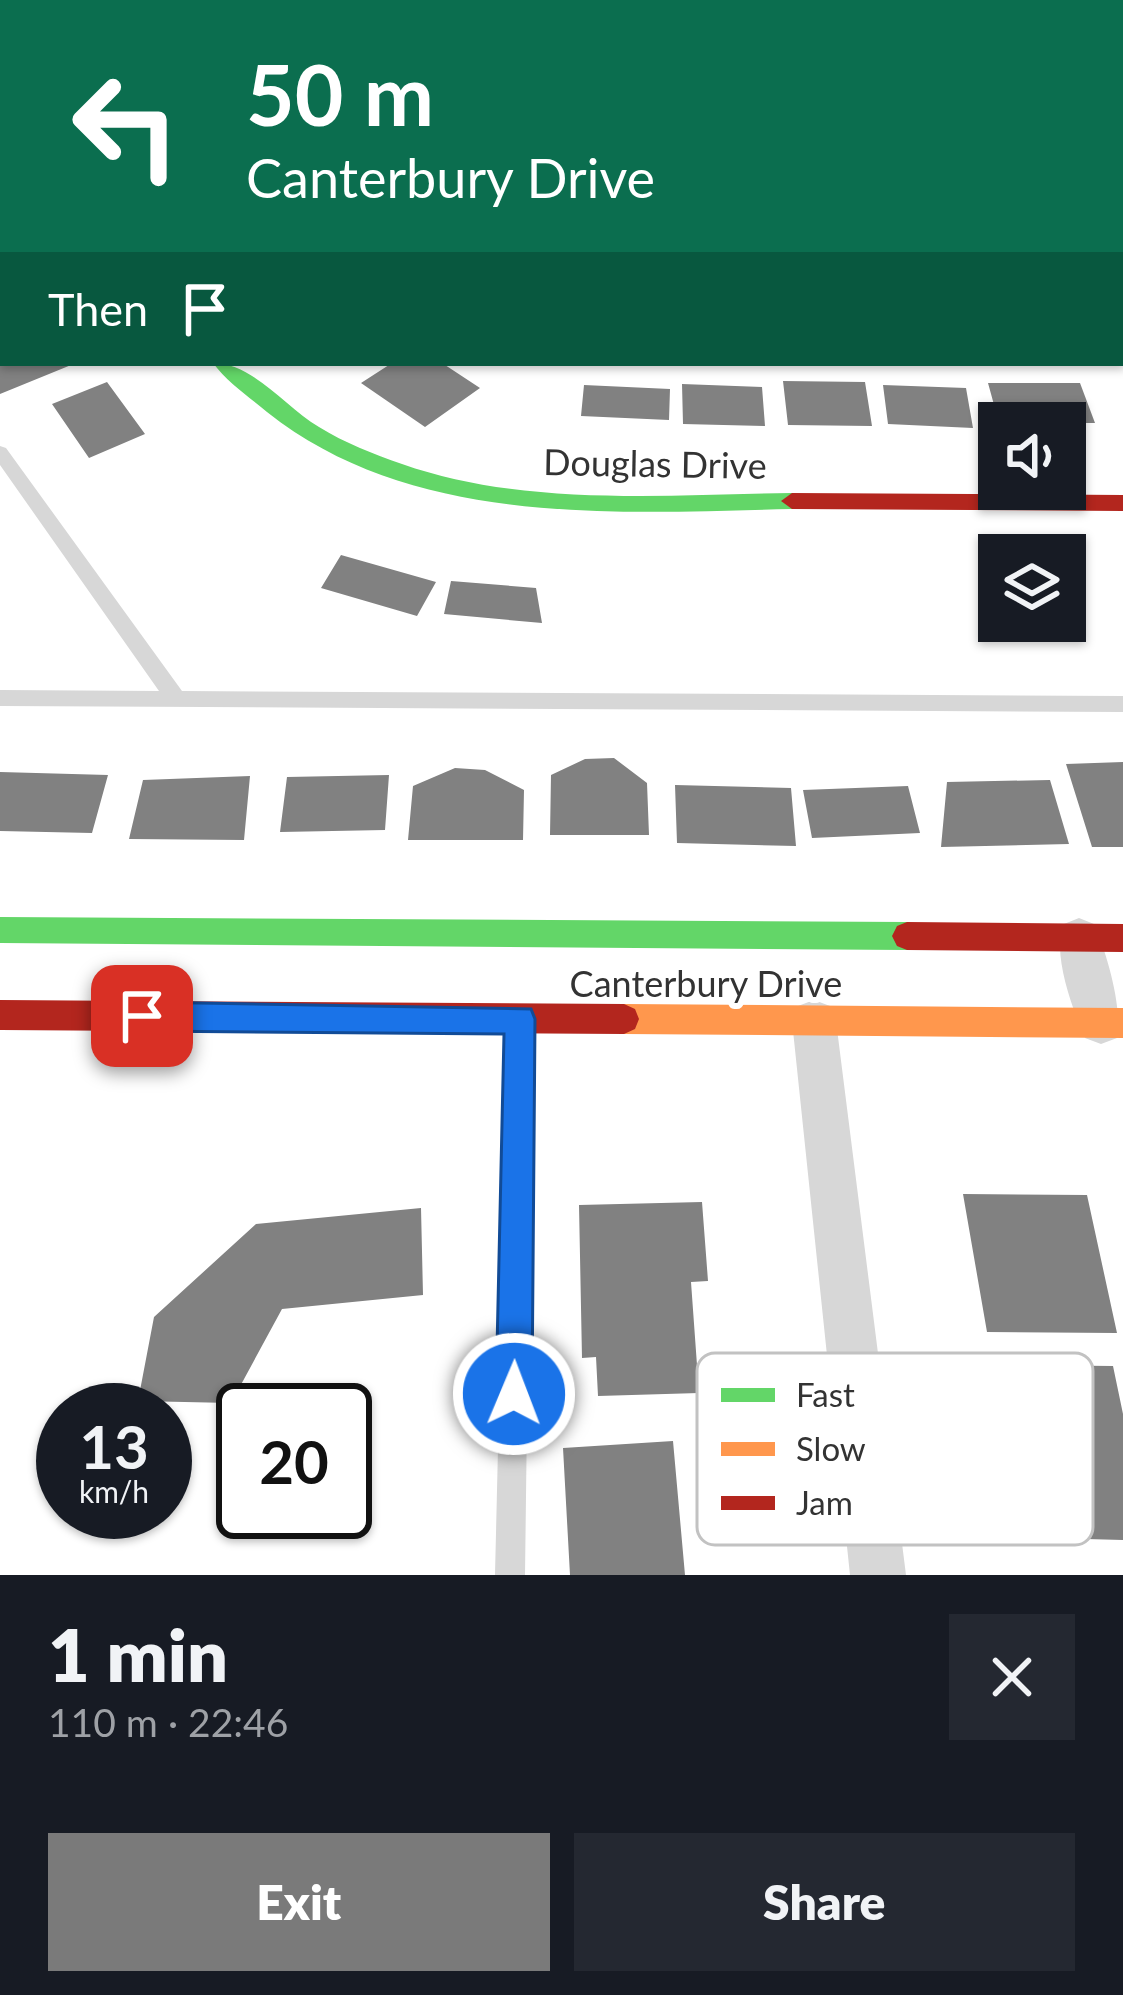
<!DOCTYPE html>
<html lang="en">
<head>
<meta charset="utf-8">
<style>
  :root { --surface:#171b24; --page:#242831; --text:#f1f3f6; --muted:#9ea1a6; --accent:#7a7a7a }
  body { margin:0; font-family:Lato,sans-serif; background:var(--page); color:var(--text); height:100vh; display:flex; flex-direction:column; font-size:45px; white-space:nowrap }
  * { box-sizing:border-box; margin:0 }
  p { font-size:39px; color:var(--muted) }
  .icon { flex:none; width:66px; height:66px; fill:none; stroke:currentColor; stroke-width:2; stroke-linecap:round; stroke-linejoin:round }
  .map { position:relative; height:1575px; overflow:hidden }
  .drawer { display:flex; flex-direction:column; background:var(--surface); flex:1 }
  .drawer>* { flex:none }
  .guide { position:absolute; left:0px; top:0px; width:1125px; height:366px; box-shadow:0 3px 9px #0004; background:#0b6e4f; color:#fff; overflow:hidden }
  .controls { position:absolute; left:978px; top:402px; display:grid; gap:24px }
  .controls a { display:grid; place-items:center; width:108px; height:108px; border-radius:0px; background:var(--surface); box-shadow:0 3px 9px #0004; font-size:60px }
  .speed { position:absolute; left:36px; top:1383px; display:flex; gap:24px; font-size:60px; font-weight:700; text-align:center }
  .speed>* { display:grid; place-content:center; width:156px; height:156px; border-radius:50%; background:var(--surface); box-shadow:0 3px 9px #0004; line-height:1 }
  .speed small { font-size:30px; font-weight:400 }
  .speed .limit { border:6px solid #111; border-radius:18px; background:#fff; color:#111 }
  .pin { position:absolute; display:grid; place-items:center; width:102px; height:102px; color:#fff; margin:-51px; border-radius:24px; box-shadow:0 6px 18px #0006 }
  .me { position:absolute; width:132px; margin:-66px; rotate:1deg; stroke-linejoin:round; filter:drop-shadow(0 0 9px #0008) }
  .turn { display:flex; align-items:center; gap:42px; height:252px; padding:0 48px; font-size:54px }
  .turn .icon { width:156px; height:156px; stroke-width:2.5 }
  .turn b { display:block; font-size:84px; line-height:102px }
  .then { display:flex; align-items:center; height:114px; padding:0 48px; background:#0003; gap:24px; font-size:45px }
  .round { display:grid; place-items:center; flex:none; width:126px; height:126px; border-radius:0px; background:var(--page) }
  .head { display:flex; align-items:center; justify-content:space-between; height:204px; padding:0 48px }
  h1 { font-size:72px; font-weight:800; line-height:90px }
  .action { display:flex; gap:24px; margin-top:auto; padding:24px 48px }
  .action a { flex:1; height:138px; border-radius:0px; background:var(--accent); color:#fff; font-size:48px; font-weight:800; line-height:138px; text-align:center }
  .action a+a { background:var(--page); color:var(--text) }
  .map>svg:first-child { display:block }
  .building { fill:#818181 }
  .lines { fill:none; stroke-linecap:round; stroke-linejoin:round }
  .lane { fill:#d7d7d7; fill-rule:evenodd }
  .street { fill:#d7d7d7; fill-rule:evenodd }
  .fast { fill:#63d668; fill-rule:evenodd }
  .slow { fill:#ff974d; fill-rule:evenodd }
  .jam { fill:#b3261e; fill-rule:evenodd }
  .route { fill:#1a73e8; stroke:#114b97; stroke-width:3 }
  .labels { text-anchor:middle; stroke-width:12; stroke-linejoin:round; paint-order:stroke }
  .street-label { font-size:36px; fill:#333; stroke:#fff }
  .key { fill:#fff; stroke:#c2c2c2; stroke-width:3 }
  .key-label { font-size:33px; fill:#333 }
</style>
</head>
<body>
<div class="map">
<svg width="1123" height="1575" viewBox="0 0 1123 1575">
  <rect width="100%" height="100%" fill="#fff"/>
  <path class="building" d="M0 363H76L0 394Z
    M392 363H442L480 388 425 427 361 383Z
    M783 381 865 382 872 426 788 425Z
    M107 382 145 434 89 458 52 404Z
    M988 383H1080L1095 423H999Z
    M682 384 762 387 765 426 683 424Z
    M584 385 670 389 669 420 581 416Z
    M883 385 966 388 973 428 888 424Z
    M341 555 436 582 417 616 321 588Z
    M451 581 536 588 542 623 444 614Z
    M614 758 647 783 649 835H550L551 775 585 759Z
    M1123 762V847H1092L1066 764Z
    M455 768 485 770 524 790 523 840H408L413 786Z
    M0 772 108 775 92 833 0 831Z
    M389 775 385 830 280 832 287 777Z
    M250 776 244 840 129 839 143 780Z
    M1050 780 1069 844 941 847 947 782Z
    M675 785 791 788 796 846 677 843Z
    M908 786 920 833 812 838 803 790Z
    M963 1194 1087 1195 1117 1333 987 1332Z
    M702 1202 708 1281 691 1282 699 1393 598 1396 596 1357 582 1358 579 1205Z
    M421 1208 423 1295 282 1309 231 1403 138 1401 154 1317 256 1224Z
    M1016 1365 1113 1366 1123 1414V1540L1048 1538 1042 1507 1017 1506 999 1395H1021Z
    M673 1441 685 1575H570L563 1448Z"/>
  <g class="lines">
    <path class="lane" d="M1122 82H1123V90H1122Z
      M3 171V179L0 180V172Z
      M1122 325H1123V335H1122Z
      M0 446 6 448 182 691 1123 696V712L0 706V690L159 691 0 465Z
      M520 1015 528 1018 532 1026 525 1575H495L508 1026 512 1018Z"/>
    <path class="street" d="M3 55V69L0 70V56Z
      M0 106H3V123H0Z
      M1122 187H1123V203H1122Z
      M3 301V320L0 321V302Z
      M1079 918 1094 924C1107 953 1123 1009 1117 1038L1101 1044 1085 1038C1073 1010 1051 953 1064 924Z
      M814 1000 830 1006 836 1021 906 1575H850L792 1021 798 1006Z"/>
    <path class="fast" d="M1122 50H1123V62H1122Z
      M213 363C253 363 284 406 319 427 345 443 373 454 402 464 524 507 665 495 792 493L803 501 792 509C617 513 413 528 267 412 249 397 227 382 213 363Z
      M0 917 907 922 917 926 922 936 917 946 907 950 0 943Z"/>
    <path class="slow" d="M624 1004 1123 1008V1038L624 1034 613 1029 609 1019 613 1009Z"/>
    <path class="jam" d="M1086 0H1102L1104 3H1088Z
      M792 493 1123 495V511L792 509 781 501Z
      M907 922 1123 924V952L907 950 897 946 892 936 897 926Z
      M0 1000 624 1004 635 1009 639 1019 635 1029 624 1034 0 1030Z"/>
  </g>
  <path class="route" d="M142 1002 531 1009 535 1019 532 1394 527 1407 514 1412 501 1407 496 1394 504 1034 142 1031 131 1027 127 1016 131 1006Z"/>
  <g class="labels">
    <g class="street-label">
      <text transform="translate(655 464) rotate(1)" y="13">Douglas Drive</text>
      <text x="706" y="997">Canterbury Drive</text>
    </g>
  </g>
  <rect x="697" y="1353" width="396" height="192" rx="18" class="key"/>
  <rect x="721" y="1388" width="54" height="14" fill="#63d668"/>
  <rect x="721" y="1442" width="54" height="14" fill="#ff974d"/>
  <rect x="721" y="1496" width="54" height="14" fill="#b3261e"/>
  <g class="key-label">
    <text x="796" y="1407">Fast</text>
    <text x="796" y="1461">Slow</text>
    <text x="796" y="1515">Jam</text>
  </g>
</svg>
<div class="controls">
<a><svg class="icon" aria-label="sound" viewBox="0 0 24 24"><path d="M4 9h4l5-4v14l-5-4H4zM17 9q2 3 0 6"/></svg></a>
<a><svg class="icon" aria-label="layers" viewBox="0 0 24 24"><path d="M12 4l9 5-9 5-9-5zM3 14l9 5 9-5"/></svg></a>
</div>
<div class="speed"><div>13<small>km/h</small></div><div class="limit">20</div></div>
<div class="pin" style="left:142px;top:1016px;background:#d93025"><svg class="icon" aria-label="arrive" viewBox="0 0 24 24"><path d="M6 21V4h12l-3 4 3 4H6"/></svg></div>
<svg class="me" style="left:514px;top:1394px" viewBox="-20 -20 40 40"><circle r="17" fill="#1a73e8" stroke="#fff" stroke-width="3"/><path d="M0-11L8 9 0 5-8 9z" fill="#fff"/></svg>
<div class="guide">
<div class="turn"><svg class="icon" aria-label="left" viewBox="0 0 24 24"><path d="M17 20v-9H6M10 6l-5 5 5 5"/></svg><div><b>50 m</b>Canterbury Drive</div></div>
<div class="then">Then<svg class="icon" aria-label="arrive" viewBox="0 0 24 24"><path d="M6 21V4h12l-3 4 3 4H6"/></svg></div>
</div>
</div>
<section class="drawer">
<div class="head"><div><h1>1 min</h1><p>110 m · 22:46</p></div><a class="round"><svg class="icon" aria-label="close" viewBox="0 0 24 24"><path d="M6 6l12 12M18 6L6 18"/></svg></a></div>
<div class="action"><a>Exit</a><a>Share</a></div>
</section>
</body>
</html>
